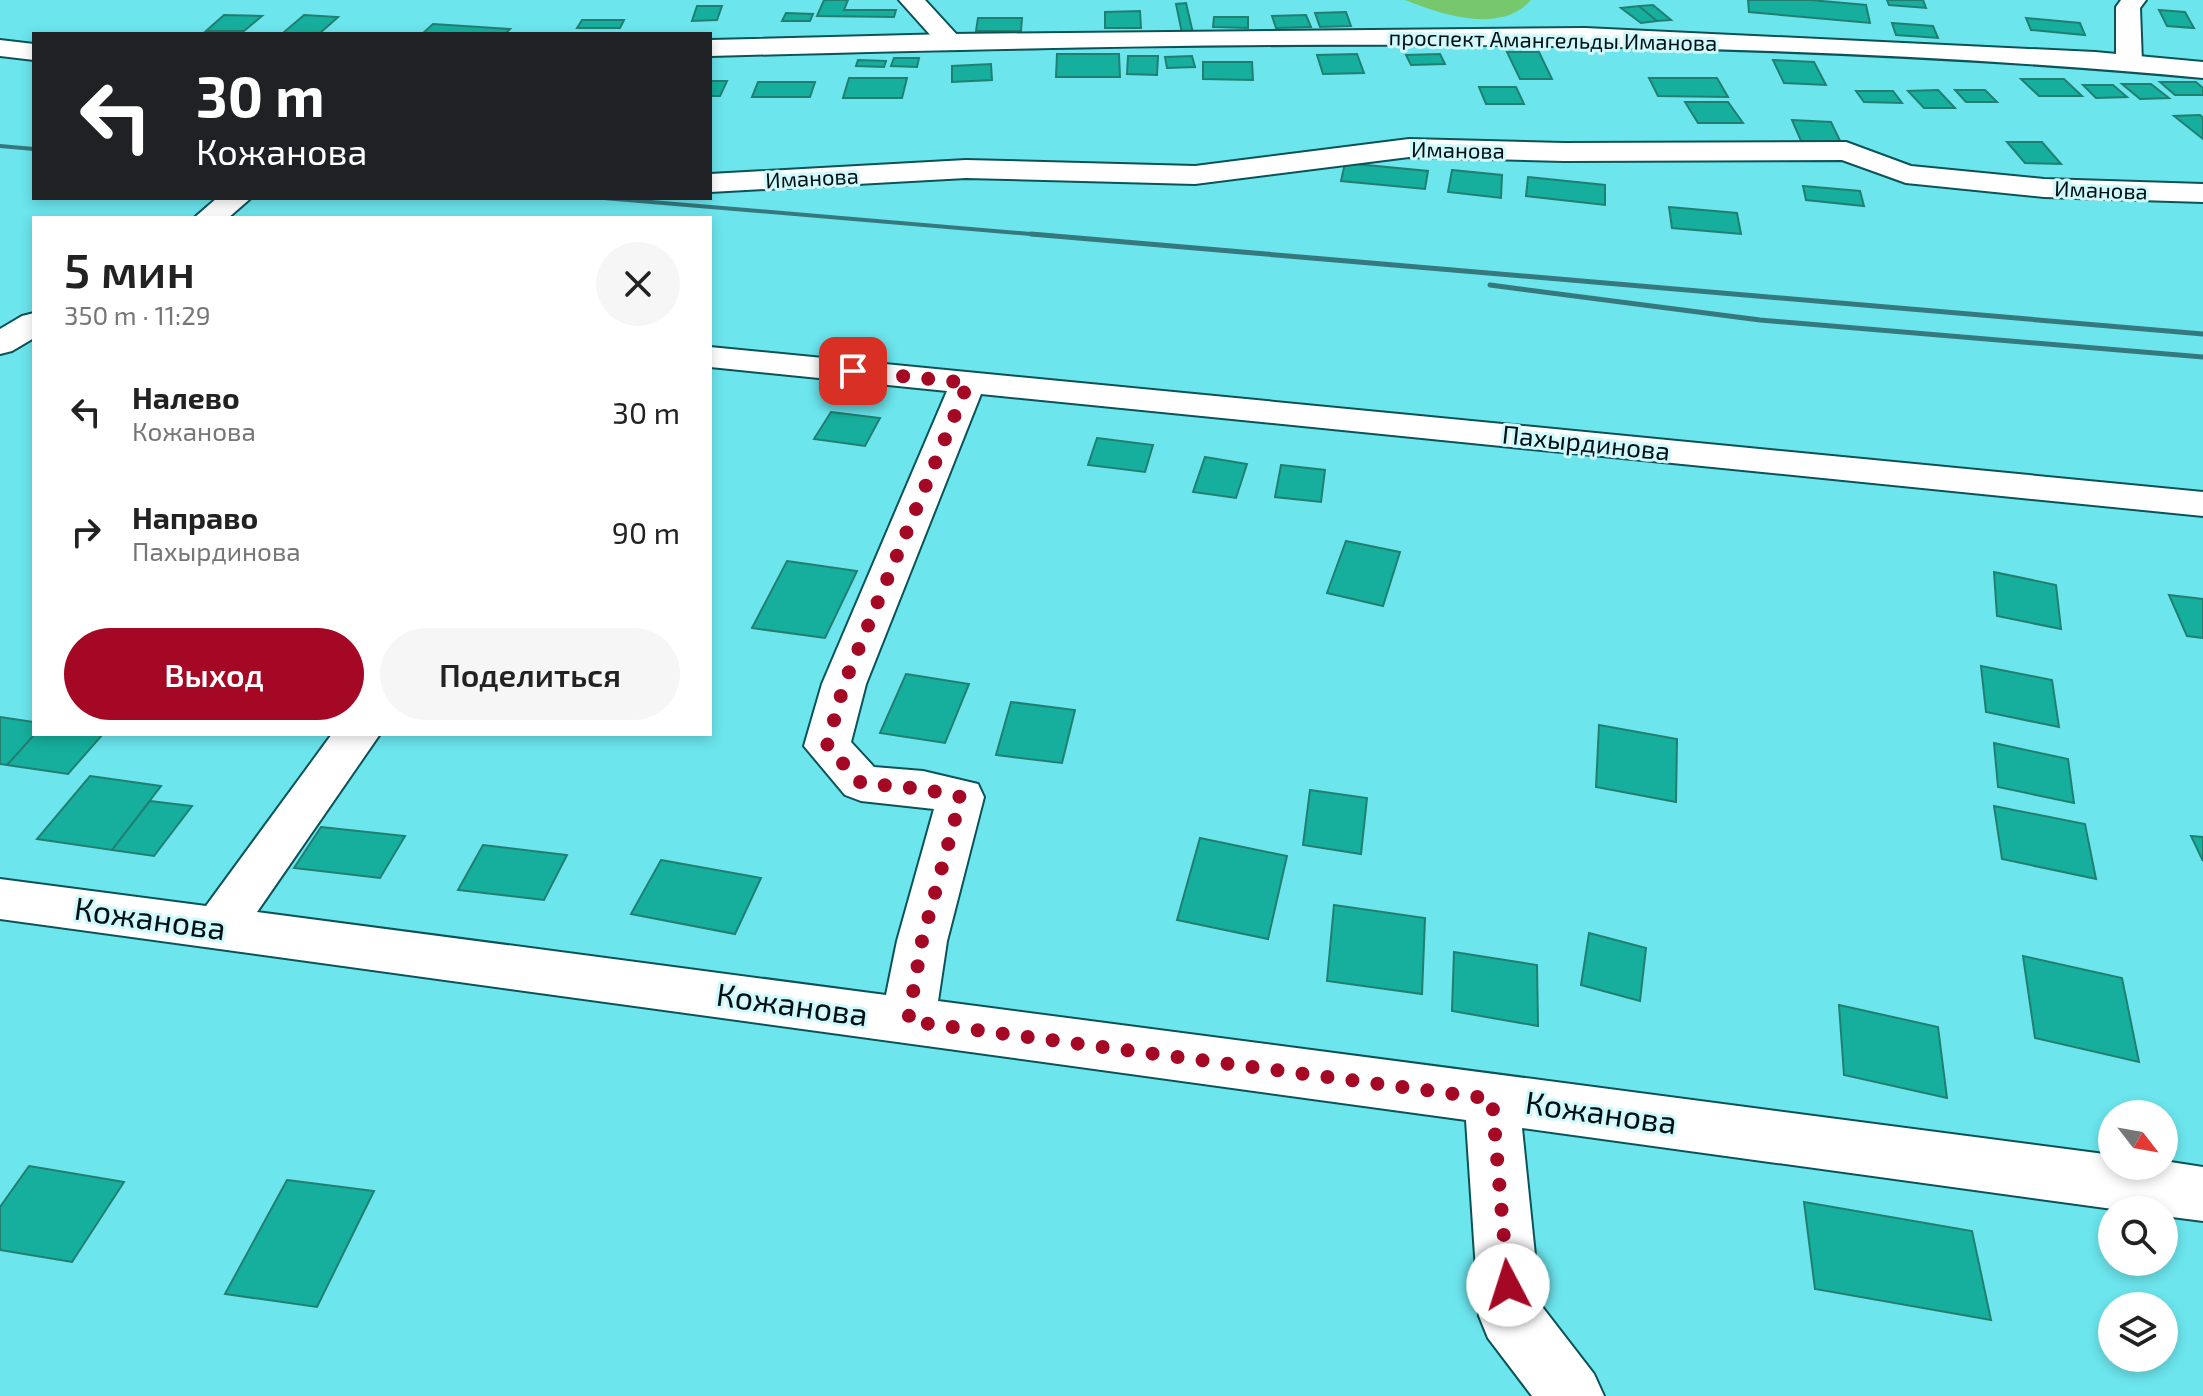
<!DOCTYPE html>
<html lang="ru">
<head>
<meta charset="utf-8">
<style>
  :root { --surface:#fff; --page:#f6f6f6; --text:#222; --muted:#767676; --accent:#a40825 }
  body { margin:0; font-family:"Exo 2",sans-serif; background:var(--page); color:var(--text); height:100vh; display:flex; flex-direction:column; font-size:30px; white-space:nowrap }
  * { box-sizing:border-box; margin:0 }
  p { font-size:26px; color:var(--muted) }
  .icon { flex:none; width:44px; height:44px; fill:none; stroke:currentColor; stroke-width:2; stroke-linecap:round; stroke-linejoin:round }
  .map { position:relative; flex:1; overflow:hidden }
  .panel { position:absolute; left:32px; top:216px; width:680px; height:520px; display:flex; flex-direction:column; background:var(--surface); border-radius:0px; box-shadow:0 4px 12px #0003 }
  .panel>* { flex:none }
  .banner { position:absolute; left:32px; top:32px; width:680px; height:168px; border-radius:0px; box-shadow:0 4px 12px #0003; background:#202124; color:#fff; overflow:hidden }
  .needle { width:52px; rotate:121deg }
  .buttons { position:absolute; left:2098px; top:1100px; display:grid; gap:16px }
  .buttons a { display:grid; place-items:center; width:80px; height:80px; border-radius:50%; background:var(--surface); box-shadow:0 4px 12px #0003; font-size:40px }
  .pin { position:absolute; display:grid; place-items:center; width:68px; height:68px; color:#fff; margin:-34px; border-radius:16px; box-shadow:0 4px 12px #0006 }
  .me { position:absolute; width:88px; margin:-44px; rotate:355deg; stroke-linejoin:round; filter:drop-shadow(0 0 6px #0008) }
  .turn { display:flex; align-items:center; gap:28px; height:168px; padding:0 32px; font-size:36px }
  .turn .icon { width:104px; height:104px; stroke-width:2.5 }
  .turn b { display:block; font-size:56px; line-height:68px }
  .round { display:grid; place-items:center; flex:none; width:84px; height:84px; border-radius:42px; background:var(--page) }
  .overview { display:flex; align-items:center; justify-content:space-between; height:136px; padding:0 32px }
  h1 { font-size:48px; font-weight:600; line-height:60px }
  .primary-button { display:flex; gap:16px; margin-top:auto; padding:16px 32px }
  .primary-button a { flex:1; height:92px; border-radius:48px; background:var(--accent); color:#fff; font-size:32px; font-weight:600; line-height:92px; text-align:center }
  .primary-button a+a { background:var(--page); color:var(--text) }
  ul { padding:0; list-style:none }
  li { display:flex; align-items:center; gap:24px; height:120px; padding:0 32px }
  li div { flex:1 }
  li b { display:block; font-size:30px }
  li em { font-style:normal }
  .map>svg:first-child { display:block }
  .water { fill:#77c86d }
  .building { fill:#16af9d; stroke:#217f72; stroke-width:2 }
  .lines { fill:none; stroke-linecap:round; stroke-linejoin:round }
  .minor-casing { stroke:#0b5358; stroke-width:4 }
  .major-casing { stroke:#0b5358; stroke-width:4 }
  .minor { fill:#fff; fill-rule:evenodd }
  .major { fill:#fff; fill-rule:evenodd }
  .rail-far1 { stroke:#35797e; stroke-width:4 }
  .rail { stroke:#35797e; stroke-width:5 }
  .route { stroke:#a40825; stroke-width:14; stroke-dasharray:0 25.2 }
  .labels { text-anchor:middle; stroke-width:6; stroke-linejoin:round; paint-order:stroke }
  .far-street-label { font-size:22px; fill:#001012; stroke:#cff9fc }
  .street-label { font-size:26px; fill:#001012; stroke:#cff9fc }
  .near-street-label { font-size:32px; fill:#001012; stroke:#cff9fc }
</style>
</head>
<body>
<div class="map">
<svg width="2203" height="1396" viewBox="0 0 2203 1396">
  <rect width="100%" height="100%" fill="#6ce5ed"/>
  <path class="water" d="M1405 0H1531C1501 35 1440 14 1405 0Z"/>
  <path class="building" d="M824 0H848L844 10H896L894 17 817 16Z
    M1748 0H1811L1866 5 1870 23 1749 12Z
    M1887 0H1923L1926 8 1889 5Z
    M1186 3 1193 33H1182L1176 4Z
    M1653 5 1671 20 1657 21 1639 6Z
    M697 6H722L717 20 692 21Z
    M1639 6 1657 21 1641 23 1621 8Z
    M2159 10 2185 12 2194 28 2167 26Z
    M1140 11 1141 28H1105V12Z
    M1346 12 1351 26 1320 27 1315 13Z
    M786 13 813 14 810 21H782Z
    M224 15 262 16 244 31H206Z
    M304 15 338 17 319 34 283 33Z
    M1306 15 1311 27 1276 28 1272 16Z
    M1214 17H1248V28L1213 27Z
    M978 18H1022L1021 31H976Z
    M2026 18 2080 23 2085 35 2031 30Z
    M582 20H624L620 28H577Z
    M1892 23 1933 26 1938 38 1896 35Z
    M433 24 510 29 505 34H422Z
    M1507 52H1539L1552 79H1520Z
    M1057 54H1119L1120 77H1056Z
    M1357 54 1364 73 1323 74 1317 55Z
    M1440 54 1445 64 1411 65 1406 55Z
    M1128 56H1158L1157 75 1127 74Z
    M1192 56 1195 67 1167 68 1165 57Z
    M894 58H919L917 67 891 66Z
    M858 60 886 61 884 67 856 66Z
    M1773 60 1814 62 1826 85 1784 83Z
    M1203 62H1252L1253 80 1203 79Z
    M991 64 992 80 952 82V66Z
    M849 78H907L902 98H843Z
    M1649 78H1717L1728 97 1658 96Z
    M2021 79H2064L2082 96H2039Z
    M710 81H727L720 96H710Z
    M758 82H815L810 97H752Z
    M2160 82H2196L2203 88V95H2175Z
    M2122 84H2151L2169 98 2140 99Z
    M2083 85H2113L2127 97 2096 98Z
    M1479 87H1516L1524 104H1486Z
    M1938 90 1955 108H1924L1908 91Z
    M1955 90H1985L1997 102H1966Z
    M1856 91H1893L1902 103 1864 102Z
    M1685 102H1728L1743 123H1698Z
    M2200 115 2203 118V139L2174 116Z
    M1792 120 1831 122 1842 145 1802 143Z
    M2007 142H2042L2061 164 2025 163Z
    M1345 163 1428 171 1425 189 1341 181Z
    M1452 170 1502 175 1501 198 1448 192Z
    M1528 177 1605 185V205L1526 196Z
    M1803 186 1860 191 1864 206 1806 200Z
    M1669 207 1737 213 1741 234 1672 228Z
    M831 412 880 418 865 446 814 439Z
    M1097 438 1153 445 1145 472 1088 465Z
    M1205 457 1247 464 1236 498 1193 492Z
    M1281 465 1325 470 1321 502 1275 497Z
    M1346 541 1400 552 1383 606 1327 593Z
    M787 561 857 571 825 638 752 628Z
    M1994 572 2056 585 2061 629 1997 616Z
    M2169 595 2203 599V638L2187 636Z
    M1981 666 2052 680 2059 727 1986 712Z
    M906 674 969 684 945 743 880 733Z
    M1011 702 1075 710 1062 763 996 755Z
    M0 717 34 722 35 734 7 765 0 764Z
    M1599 725 1677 739 1676 802 1596 787Z
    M35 734H103L68 774 7 765Z
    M1994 743 2068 759 2074 803 1998 787Z
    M90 776 161 786 112 850 37 839Z
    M1310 790 1367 798 1361 854 1303 845Z
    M150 801 192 806 154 856 112 850Z
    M1994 806 2085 824 2096 879 2002 859Z
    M321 827 405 836 380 878 294 868Z
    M2191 836 2203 837V861Z
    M1200 838 1287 856 1268 939 1177 920Z
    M483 845 567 855 544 900 458 890Z
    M661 860 761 878 735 934 631 914Z
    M1334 905 1425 918 1422 994 1327 981Z
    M1589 933 1646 948 1640 1001 1581 985Z
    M1454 952 1537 965 1538 1026 1452 1011Z
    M2023 956 2122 978 2139 1062 2035 1038Z
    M1839 1005 1938 1027 1947 1098 1844 1075Z
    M29 1166 124 1182 72 1262 0 1250V1207Z
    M287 1180 374 1191 317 1307 225 1294Z
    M1804 1202 1972 1231 1991 1320 1815 1289Z"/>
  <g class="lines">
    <g class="minor-casing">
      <path id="minor" d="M899 0H925L959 37 963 42 959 47H941Z
        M2121 0H2146L2140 8 2142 63 2138 69H2120L2116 63V7Z
        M1409 139 1564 143 1846 142 1911 166 2044 179 2203 184V202L2044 197 1906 183 1842 160 1564 161 1409 157 1195 184 966 178 710 192V174L966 160 1195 166Z
        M217 198H251L228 218H194Z
        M34 313V338L12 351 0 354V329L22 316Z
        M710 347 2203 492V516L981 394 866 684 851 742 874 767 923 771 978 784 984 797 947 941 938 1001 2112 1155V1166H2164V1161L2203 1167V1221L2164 1216V1210H2120L1522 1128 1540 1304 1594 1374 1604 1396H1532L1488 1338 1479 1316 1466 1120 0 919V879L206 906 332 734H380L257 912 886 995 897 941 934 809 861 801 845 795 804 746 822 684 947 391 710 367Z"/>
    </g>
    <g class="major-casing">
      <path id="major" d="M1585 28 2095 52 2203 62V78C1707 32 1207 43 710 56V40L950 34Z
        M0 40 34 44V60L0 56Z"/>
    </g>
    <use href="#minor" class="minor"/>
    <use href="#major" class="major"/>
    <path class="rail-far1" d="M0 146 34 149
      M604 198 1055 236"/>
    <path class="rail" d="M1031 234 2203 334
      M1490 285 1760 320 2203 357"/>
  </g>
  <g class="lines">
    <path class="route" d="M853 371 968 383 844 684 827 746 861 783 923 789 961 797 922 941 908 1021 1492 1099 1508 1285"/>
  </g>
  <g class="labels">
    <g class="far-street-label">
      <text transform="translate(1553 40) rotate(1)" y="8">проспект Амангельды Иманова</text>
      <text transform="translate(1458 150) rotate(1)" y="8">Иманова</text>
      <text transform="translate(812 178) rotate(-3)" y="8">Иманова</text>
      <text transform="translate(2101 190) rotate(2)" y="8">Иманова</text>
    </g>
    <g class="street-label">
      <text transform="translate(1586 443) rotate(6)" y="9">Пахырдинова</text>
    </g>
    <g class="near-street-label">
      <text transform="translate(150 919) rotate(8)" y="11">Кожанова</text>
      <text transform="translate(792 1005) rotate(8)" y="11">Кожанова</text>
      <text transform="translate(1601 1113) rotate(8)" y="11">Кожанова</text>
    </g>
  </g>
</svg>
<div class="buttons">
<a><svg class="needle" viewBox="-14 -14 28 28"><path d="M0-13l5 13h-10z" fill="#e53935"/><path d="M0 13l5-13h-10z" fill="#767676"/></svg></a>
<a><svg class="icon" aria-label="search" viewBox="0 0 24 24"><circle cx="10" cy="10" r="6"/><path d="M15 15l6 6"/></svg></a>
<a><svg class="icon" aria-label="layers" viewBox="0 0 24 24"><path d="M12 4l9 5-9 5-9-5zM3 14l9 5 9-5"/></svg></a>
</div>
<div class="pin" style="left:853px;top:371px;background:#d93025"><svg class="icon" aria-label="arrive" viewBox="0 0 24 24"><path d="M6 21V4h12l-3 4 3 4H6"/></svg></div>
<svg class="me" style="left:1508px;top:1285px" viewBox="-20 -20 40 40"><circle r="19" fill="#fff"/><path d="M0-13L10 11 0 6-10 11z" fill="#a40825"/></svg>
<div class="banner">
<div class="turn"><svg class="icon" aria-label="left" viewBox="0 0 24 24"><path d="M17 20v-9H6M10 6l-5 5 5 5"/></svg><div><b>30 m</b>Кожанова</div></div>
</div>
<section class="panel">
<div class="overview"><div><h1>5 мин</h1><p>350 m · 11:29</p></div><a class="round"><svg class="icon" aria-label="close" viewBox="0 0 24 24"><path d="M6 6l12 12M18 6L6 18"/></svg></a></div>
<ul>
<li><svg class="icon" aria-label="left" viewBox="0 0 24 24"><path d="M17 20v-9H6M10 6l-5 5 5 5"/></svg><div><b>Налево</b><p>Кожанова</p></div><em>30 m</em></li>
<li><svg class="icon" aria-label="right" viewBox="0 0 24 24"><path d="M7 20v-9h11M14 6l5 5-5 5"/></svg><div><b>Направо</b><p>Пахырдинова</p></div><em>90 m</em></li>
</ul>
<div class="primary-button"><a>Выход</a><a>Поделиться</a></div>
</section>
</div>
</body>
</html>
